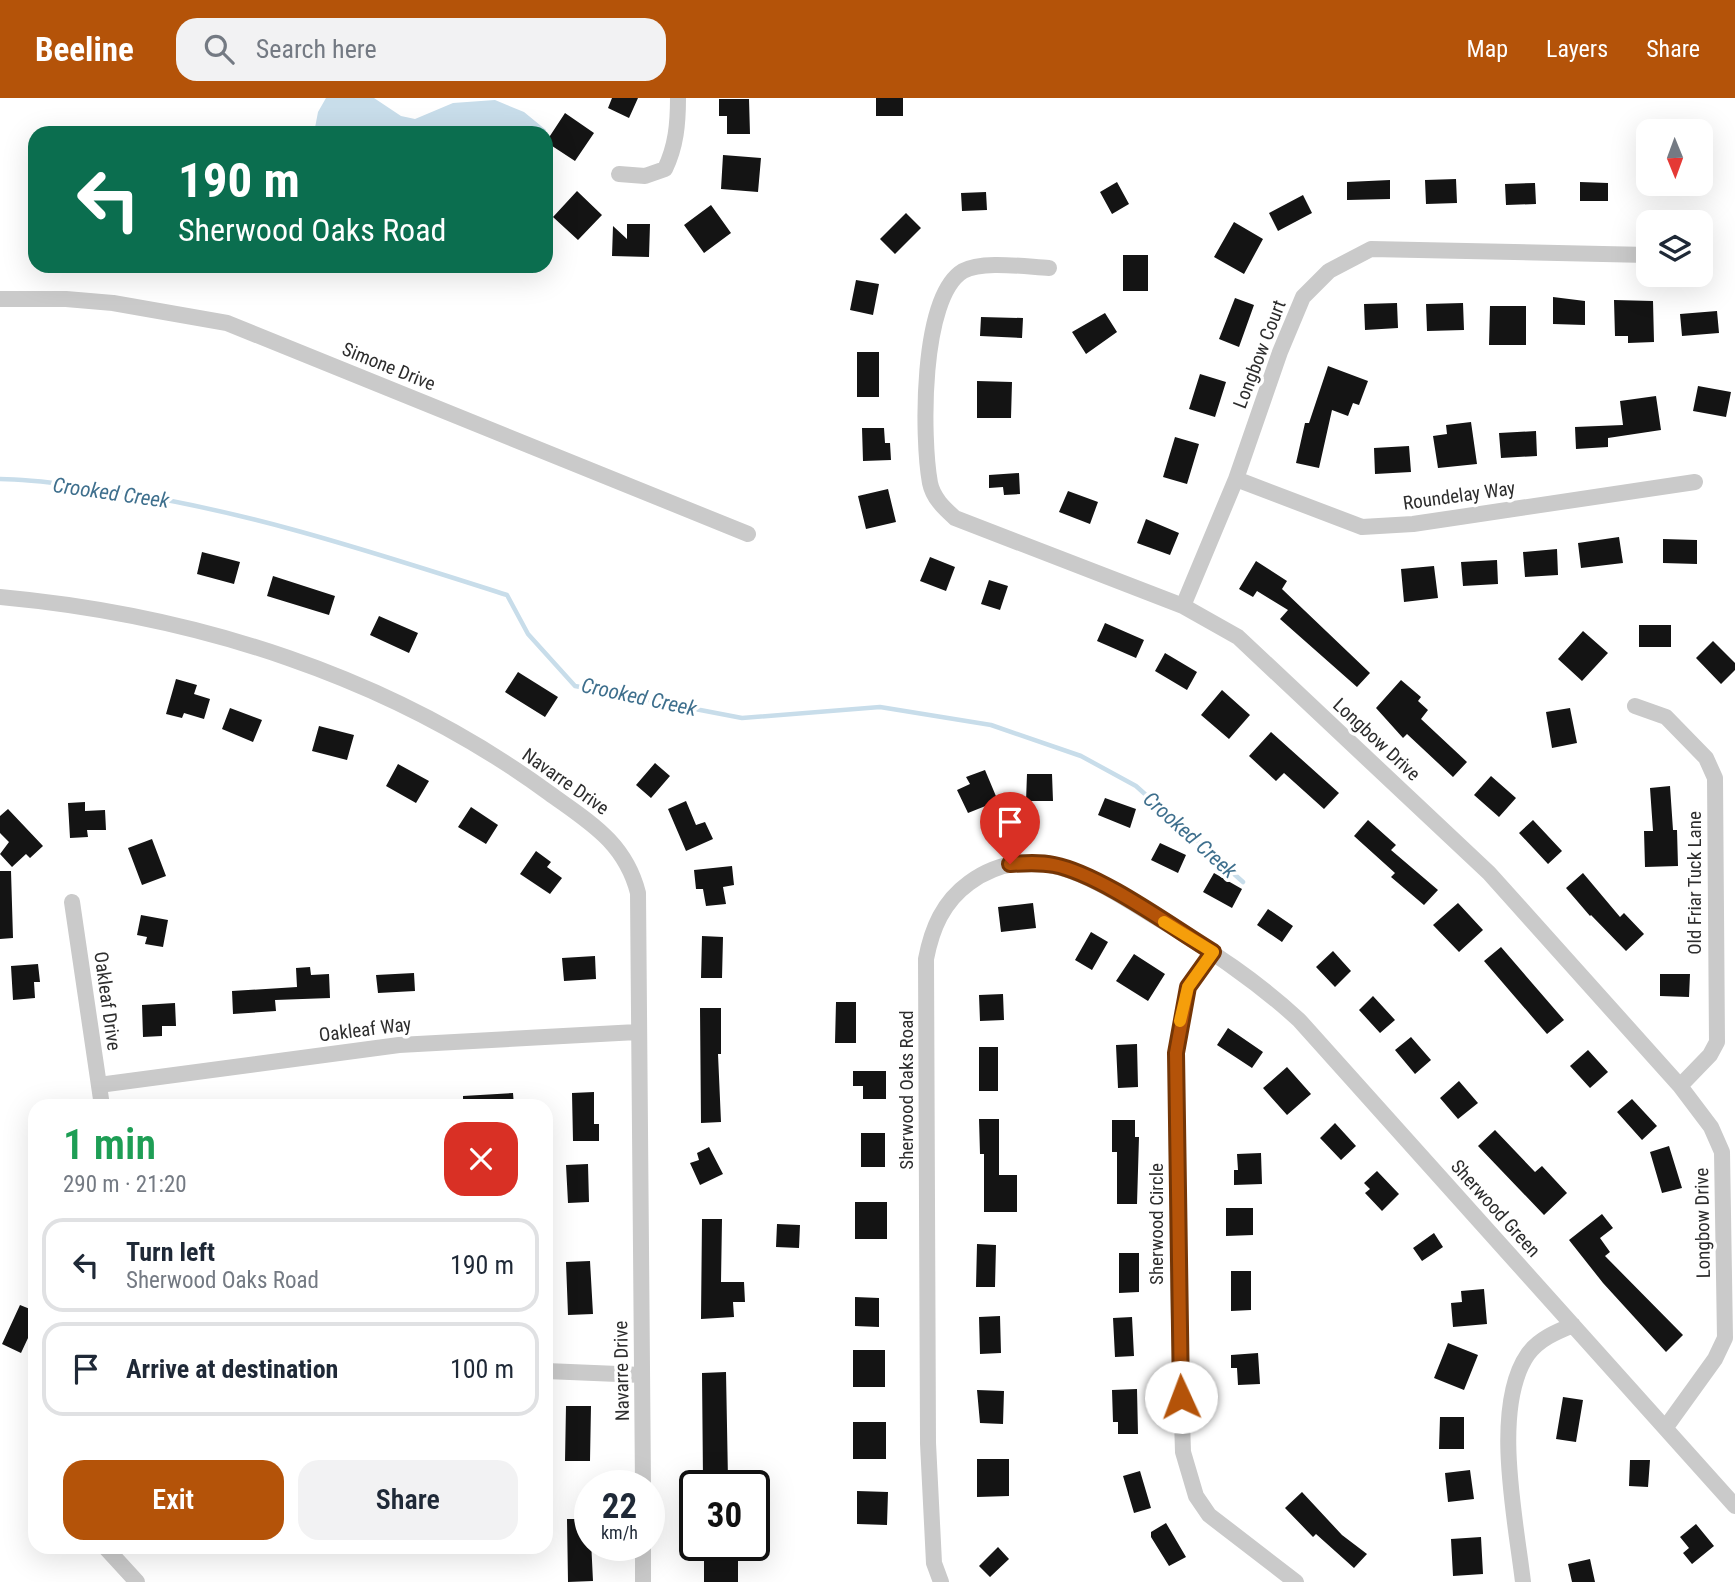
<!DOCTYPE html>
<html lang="en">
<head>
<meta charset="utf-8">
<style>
  :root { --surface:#fff; --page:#f2f2f3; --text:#1f2937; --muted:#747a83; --line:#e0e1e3; --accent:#b45309 }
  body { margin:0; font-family:"Roboto Condensed",sans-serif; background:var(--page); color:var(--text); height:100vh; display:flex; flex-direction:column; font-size:26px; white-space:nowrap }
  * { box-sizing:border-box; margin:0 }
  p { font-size:23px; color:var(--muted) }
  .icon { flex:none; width:38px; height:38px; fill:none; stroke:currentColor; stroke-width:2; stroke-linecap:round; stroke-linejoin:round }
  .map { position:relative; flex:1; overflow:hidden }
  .details { position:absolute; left:28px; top:1001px; width:525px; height:455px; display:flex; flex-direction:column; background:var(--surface); border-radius:21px; box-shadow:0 7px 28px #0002 }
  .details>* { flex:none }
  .hud { position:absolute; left:28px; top:28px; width:525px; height:147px; border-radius:21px; box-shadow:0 7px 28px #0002; background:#0b6e4f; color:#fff; overflow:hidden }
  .needle { width:46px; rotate:179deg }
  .controls { position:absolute; left:1636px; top:21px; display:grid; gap:14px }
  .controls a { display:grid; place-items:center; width:77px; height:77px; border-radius:14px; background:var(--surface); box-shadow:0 7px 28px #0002; font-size:35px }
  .speed { position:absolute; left:574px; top:1372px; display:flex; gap:14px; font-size:35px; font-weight:700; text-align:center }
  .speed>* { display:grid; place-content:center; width:91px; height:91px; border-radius:50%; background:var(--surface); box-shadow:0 7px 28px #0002; line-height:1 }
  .speed small { font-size:18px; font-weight:400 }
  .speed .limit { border:4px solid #111; border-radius:10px; background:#fff; color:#111 }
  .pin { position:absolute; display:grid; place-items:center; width:60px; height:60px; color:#fff; margin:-72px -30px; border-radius:50% 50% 50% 0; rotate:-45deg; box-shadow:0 0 7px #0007 }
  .pin .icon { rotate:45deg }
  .me { position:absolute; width:77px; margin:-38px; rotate:358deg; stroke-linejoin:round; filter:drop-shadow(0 0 5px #0008) }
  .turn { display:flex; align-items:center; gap:24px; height:147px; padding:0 35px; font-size:32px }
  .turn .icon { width:91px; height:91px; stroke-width:2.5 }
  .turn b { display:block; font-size:49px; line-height:60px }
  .round { display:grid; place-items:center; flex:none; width:74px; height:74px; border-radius:21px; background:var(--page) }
  .headline { display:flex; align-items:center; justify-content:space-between; height:119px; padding:0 35px }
  h1 { font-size:42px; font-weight:600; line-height:52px; color:#1e9e55 }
  .primary-button { display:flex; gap:14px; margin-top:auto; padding:14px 35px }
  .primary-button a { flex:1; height:80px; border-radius:21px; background:var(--accent); color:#fff; font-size:28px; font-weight:600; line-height:80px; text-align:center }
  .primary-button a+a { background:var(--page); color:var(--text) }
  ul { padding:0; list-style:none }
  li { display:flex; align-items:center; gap:21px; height:94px; margin:0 14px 10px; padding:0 21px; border:4px solid var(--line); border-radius:21px }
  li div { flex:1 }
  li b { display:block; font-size:26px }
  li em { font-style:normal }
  header { display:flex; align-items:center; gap:42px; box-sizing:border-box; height:98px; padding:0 35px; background:var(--accent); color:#fff }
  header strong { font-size:33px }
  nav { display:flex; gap:38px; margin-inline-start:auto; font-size:24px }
  .search { width:490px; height:63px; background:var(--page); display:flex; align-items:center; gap:18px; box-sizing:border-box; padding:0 24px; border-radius:21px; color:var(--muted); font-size:26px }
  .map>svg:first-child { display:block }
  .water { fill:#c8ddea }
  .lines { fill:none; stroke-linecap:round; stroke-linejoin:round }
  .stream { stroke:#c8ddea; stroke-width:4.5 }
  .building { fill:#141414 }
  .street { stroke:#cacaca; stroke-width:16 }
  .route-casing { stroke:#753606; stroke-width:18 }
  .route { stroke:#b45309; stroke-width:12 }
  .slow { stroke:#f59e0b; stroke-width:12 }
  .labels { text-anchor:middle; stroke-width:7; stroke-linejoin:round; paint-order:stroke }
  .street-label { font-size:19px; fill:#2d2d2d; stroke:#fff }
  .water-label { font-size:21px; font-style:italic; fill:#3e6f8d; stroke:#fff }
</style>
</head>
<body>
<header>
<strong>Beeline</strong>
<div class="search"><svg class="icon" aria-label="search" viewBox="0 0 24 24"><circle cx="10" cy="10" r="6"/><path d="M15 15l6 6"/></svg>Search here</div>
<nav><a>Map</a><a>Layers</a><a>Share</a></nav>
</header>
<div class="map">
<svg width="1735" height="1484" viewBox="0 0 1735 1484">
  <rect width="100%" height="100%" fill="#fff"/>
  <path class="water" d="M326 0H374L401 18 415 21 453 5 495 2 524 14 546 32V42V35H314L318 14Z"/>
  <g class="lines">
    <path class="stream" d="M0 381C34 381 67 387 101 391 243 411 372 454 507 497L528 536 575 588 742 620 880 609 991 627 1081 658 1136 688 1243 784"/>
  </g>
  <path class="building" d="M612 0H638L629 20 608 10Z
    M876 0H903V18H876Z
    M719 1H749L750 36H727V18H719Z
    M565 15 594 35 575 63 546 44Z
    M723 57 761 60 758 94 721 91Z
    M1456 81 1457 105 1426 106 1425 82Z
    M1390 82V101L1347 102V84Z
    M1117 84 1129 106 1112 116 1100 94Z
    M1580 84 1608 85V103H1580Z
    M1535 85 1536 106 1506 107 1505 86Z
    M577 93 602 117 578 142 553 119Z
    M986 94 987 112 962 113 961 95Z
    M1303 97 1312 115 1278 133 1269 115Z
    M711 107 731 135 704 155 684 127Z
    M906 115 921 130 895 156 880 141Z
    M1234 124 1263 141 1244 176 1214 159Z
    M627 126H650L649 159 612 158 613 128 627 141Z
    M1123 157H1148V193H1123Z
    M856 182 879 186 873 217 850 212Z
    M1553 199 1585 203V227L1553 226Z
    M1235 200 1254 207 1239 249 1219 241Z
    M1614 202 1653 203 1654 244 1628 245V238H1615Z
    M1397 205 1398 230 1365 232 1364 206Z
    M1463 205 1464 232 1427 233 1426 206Z
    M1490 208H1526V247H1489Z
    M1717 213 1719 235 1682 238 1680 216Z
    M1105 215 1117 234 1086 256 1072 234Z
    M981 219 1023 220 1022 240 980 238Z
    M857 254H879V299H857Z
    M1328 268 1368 283 1359 307 1353 305 1348 318 1332 312 1319 370 1296 365 1305 325H1309Z
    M1200 276 1226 284 1215 319 1189 311Z
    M977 283 1012 284 1011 320H977Z
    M1698 288 1731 294 1726 319 1693 313Z
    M1656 298 1661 332 1608 340V349L1576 351 1575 329 1623 327 1620 303Z
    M1471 324 1477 366 1438 370 1433 338 1447 336 1446 327Z
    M862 330H884L885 345H890L891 362 863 363Z
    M1536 333 1537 358 1501 360 1499 335Z
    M1175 339 1199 346 1187 386 1163 379Z
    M1409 348 1411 374 1375 376 1374 350Z
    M1019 375 1020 396 1004 397 1003 389 989 390V377Z
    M888 391 896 424 866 431 858 398Z
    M1068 393 1098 404 1090 426 1059 414Z
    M1146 421 1179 435 1170 457 1137 445Z
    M1619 439 1623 465 1581 470 1578 445Z
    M1663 441 1697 442V466L1663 465Z
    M1557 451 1558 477 1525 479 1523 454Z
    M202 454 240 464 234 486 197 476Z
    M930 459 955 469 946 493 920 483Z
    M1497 462 1498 486 1463 488 1461 464Z
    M1256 463 1287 483 1282 491 1370 575 1357 589 1280 521 1288 512 1257 493 1253 499 1239 491Z
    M1434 468 1438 500 1404 504 1401 471Z
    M273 478 335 498 329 517 267 498Z
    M989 482 1008 488 1000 512 981 506Z
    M379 518 418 535 409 555 370 537Z
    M1105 525 1144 542 1136 560 1097 543Z
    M1639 527H1671V549H1639Z
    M1583 533 1608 555 1582 583 1558 561Z
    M1713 543 1735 565V572L1721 586 1696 560Z
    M1165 555 1197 574 1187 592 1155 573Z
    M518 574 558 599 545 619 505 594Z
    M176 581 197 587 194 596 210 601 204 621 184 615 182 620 166 616Z
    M1401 582 1421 599 1418 603 1428 612 1421 621 1467 664 1453 679 1407 636 1403 640 1376 610Z
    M1222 592 1250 617 1229 641 1201 617Z
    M230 610 262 622 253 644 222 631Z
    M1570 610 1577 645 1552 650 1546 614Z
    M319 628 354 637 347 662 312 653Z
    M1271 634 1339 695 1324 711 1284 675 1276 683 1249 658Z
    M655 665 670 678 651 700 636 687Z
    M398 666 429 683 416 705 386 688Z
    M985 672 998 703 968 715 957 692 970 686 966 679Z
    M1027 676H1052L1053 703H1026Z
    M1491 678 1516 700 1499 719 1474 697Z
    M1670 688 1673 732H1677L1678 768 1645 769 1644 733H1653L1650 690Z
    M1105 700 1136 711 1130 730 1098 717Z
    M686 703 696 727 705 724 713 741 686 753 668 711Z
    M85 704V713L105 712 106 732H87L88 739 70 740 68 705Z
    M471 709 498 727 486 746 458 729Z
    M8 711 43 748 30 760 26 756 12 769 0 756 9 744 0 735V718Z
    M1368 722 1396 747 1391 752 1438 792 1424 807 1391 779 1395 775 1354 738Z
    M1533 722 1562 753 1548 766 1519 735Z
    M152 741 166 778 142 787 128 750Z
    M1160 745 1186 757 1178 775 1151 762Z
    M536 753 551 764 547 769 562 780 550 796 520 776Z
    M732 768 734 787 723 789 726 806 706 808 703 791H696L694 772Z
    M0 773H11L13 840 0 841Z
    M1214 775 1242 791 1232 810 1203 794Z
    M1583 775 1620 819 1624 815 1644 836 1626 853 1591 817 1590 818 1566 790Z
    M1033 805 1036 830 1001 834 998 809Z
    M1458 805 1483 832 1459 854 1433 827Z
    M1268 811 1293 828 1282 844 1257 827Z
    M141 817 168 822 163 849 145 846 147 839 137 837Z
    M1091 834 1108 844 1092 872 1075 862Z
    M702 838 723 839 722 880H701Z
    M1501 849 1564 922 1547 936 1484 863Z
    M1333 853 1351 873 1335 889 1316 869Z
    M1134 856 1165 876 1148 903 1116 883Z
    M595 858 596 881 564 883 562 860Z
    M38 866 40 884H34L35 900 13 902 11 868Z
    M310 869 311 877 329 876 330 900 275 902 276 913 233 916 232 893 297 889 296 870Z
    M414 875 415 893 378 895 376 877Z
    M1660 876H1690L1689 899 1660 898Z
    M1003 896 1004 922 980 923 979 897Z
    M1373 898 1395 922 1380 935 1359 912Z
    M836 904H856V945H835Z
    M175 905 176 928H162V938L143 939 142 907Z
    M700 910H721V956H718L721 1024 701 1025Z
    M1228 930 1263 954 1252 970 1217 947Z
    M1411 939 1431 962 1415 976 1395 952Z
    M1137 946 1138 989 1118 990 1116 947Z
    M979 949H998V993H979Z
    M1588 952 1608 974 1590 990 1570 968Z
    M1287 969 1311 996 1287 1017 1263 990Z
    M853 973H886V1001H863V988H853Z
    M1459 983 1478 1005 1458 1021 1440 1000Z
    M594 994V1026H599V1043H573L572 995Z
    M513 995 514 1008H463V998Z
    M1632 1001 1657 1028 1642 1042 1617 1014Z
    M979 1021H999V1077H1017V1114H984V1056H980Z
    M1112 1022H1135V1039H1139L1137 1106H1117V1054H1112Z
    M1335 1025 1356 1048 1341 1062 1320 1040Z
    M1495 1032 1535 1074 1542 1068 1567 1095 1544 1117 1478 1048Z
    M861 1035H885V1069H861Z
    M1669 1048 1682 1090 1662 1095 1650 1054Z
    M709 1049 723 1076 700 1087 690 1065 699 1062 697 1055Z
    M1261 1055 1262 1086 1234 1087V1072H1238L1237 1056Z
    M588 1066 589 1104 568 1105 566 1067Z
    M1377 1073 1399 1096 1382 1113 1365 1095 1370 1091 1364 1085Z
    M855 1104H887V1141H855Z
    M1226 1110H1253V1137L1226 1138Z
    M1602 1116 1613 1130 1600 1140 1610 1154 1605 1158 1683 1237 1666 1254 1603 1185 1569 1142Z
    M702 1121H722L721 1184H744L745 1204H733L734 1219 701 1221Z
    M777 1126 800 1127 799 1150 776 1149Z
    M1434 1135 1443 1149 1422 1163 1413 1150Z
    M977 1146 996 1147 995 1189H976Z
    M1119 1155H1139V1194L1119 1195Z
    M590 1163 593 1216 568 1217 566 1164Z
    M1231 1173H1251V1212L1231 1213Z
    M1484 1191 1487 1226 1453 1229 1451 1205 1462 1204 1461 1193Z
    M855 1199 879 1200V1229L855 1228Z
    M20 1207 35 1213V1225L21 1255 2 1246Z
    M1000 1218 1001 1255 980 1256 979 1219Z
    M1132 1219 1134 1258 1115 1259 1113 1220Z
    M1448 1245 1478 1257 1464 1292 1434 1280Z
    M853 1252H885V1289H853Z
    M1258 1255 1260 1286 1238 1287 1237 1270H1231V1257Z
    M726 1274 728 1382H703L702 1275Z
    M1137 1291 1138 1336H1118V1324H1113L1112 1292Z
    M977 1292 1004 1293 1003 1326 980 1325Z
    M1563 1299 1583 1302 1576 1344 1556 1341Z
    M566 1308H591L590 1363H565Z
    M1440 1319H1464V1351H1439Z
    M853 1324H886V1361H853Z
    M977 1361H1009V1398L977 1399Z
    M1630 1362H1650L1648 1389 1629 1388Z
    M1470 1372 1474 1401 1448 1404 1445 1375Z
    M1140 1373 1151 1410 1134 1415 1123 1378Z
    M857 1393 888 1394 887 1427 857 1426Z
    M1302 1394 1342 1437 1367 1456 1354 1470 1316 1436 1313 1439 1285 1410Z
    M567 1421H590L593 1483 568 1484Z
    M1166 1425 1186 1459 1169 1468 1151 1439V1434Z
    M1696 1426 1714 1448 1692 1466 1683 1455 1689 1450 1680 1439Z
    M1481 1439 1483 1476 1453 1478 1451 1441Z
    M704 1447H738V1484H704Z
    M998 1449 1009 1461 990 1479 979 1468Z
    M1590 1461 1595 1484H1572L1568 1466Z"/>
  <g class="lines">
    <path class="street" d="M619 76 645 78 665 71C676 48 678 26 678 0
      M1049 170C1027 169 982 162 963 173 920 199 922 341 930 385 933 400 944 410 955 420L1183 508 1238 539 1489 775 1680 988 1711 1029 1722 1054 1725 1240 1715 1261 1666 1329
      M0 201H66L113 205 227 225 748 436
      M1236 381 1362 429 1413 426 1695 384
      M0 499C196 517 389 578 549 695 589 724 625 744 638 795L643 1388
      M1183 508 1236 381 1280 254 1303 199 1329 173 1371 151 1648 157
      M1635 608 1666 619 1706 660 1715 680 1717 944 1710 957 1680 988
      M72 804 102 1008
      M1213 854 1188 889 1176 955 1178 1189 1183 1354 1196 1398 1209 1417 1296 1484
      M99 987 399 947 637 934
      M546 1273 642 1277
      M643 1447V1484
      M105 1449 137 1484
      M941 1484 934 1465 928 1345 926 861C932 830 943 804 969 785 1036 736 1102 787 1162 823 1211 853 1257 883 1299 922L1735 1408
      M1523 1484C1516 1423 1491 1309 1528 1256 1539 1241 1556 1234 1573 1227"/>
  </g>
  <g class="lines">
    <g class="route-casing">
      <path id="route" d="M1010 766C1025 765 1040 764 1054 767 1100 776 1172 829 1213 854L1188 889 1176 955 1181 1299"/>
    </g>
    <use href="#route" class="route"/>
    <path class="slow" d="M1164 824 1213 854 1188 889 1180 923"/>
  </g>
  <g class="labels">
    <g class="street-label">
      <text transform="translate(1259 256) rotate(-69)" y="7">Longbow Court</text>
      <text transform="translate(389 268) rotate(22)" y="7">Simone Drive</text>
      <text transform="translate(1459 397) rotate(-8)" y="7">Roundelay Way</text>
      <text transform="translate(1377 641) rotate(43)" y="7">Longbow Drive</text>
      <text transform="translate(566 683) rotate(35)" y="7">Navarre Drive</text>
      <text transform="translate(1694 785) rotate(-90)" y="7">Old Friar Tuck Lane</text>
      <text transform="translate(108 903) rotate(82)" y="7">Oakleaf Drive</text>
      <text transform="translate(365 931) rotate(-7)" y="7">Oakleaf Way</text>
      <text transform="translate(906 992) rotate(-90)" y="7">Sherwood Oaks Road</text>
      <text transform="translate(1496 1110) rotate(48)" y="7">Sherwood Green</text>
      <text transform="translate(1702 1125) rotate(-91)" y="7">Longbow Drive</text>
      <text transform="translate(1156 1126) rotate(-90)" y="7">Sherwood Circle</text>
      <text transform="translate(621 1273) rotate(-91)" y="7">Navarre Drive</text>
    </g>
    <g class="water-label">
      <text transform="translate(111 395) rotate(8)" y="7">Crooked Creek</text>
      <text transform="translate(639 599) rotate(12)" y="7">Crooked Creek</text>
      <text transform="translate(1190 737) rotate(42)" y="7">Crooked Creek</text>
    </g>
  </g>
</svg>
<div class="controls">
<a><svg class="needle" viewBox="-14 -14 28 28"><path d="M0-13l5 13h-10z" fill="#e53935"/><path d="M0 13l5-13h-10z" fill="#747a83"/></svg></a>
<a><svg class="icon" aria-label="layers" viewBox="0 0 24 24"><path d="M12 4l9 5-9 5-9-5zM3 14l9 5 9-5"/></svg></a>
</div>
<div class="speed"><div>22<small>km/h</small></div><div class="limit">30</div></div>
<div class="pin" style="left:1010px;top:766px;background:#d93025"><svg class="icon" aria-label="arrive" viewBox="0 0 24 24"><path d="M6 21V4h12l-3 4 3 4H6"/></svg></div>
<svg class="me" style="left:1181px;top:1299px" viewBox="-20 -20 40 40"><circle r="19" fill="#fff"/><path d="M0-13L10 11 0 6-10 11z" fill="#b45309"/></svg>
<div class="hud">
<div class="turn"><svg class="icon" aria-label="left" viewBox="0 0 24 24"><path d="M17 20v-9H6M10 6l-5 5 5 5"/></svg><div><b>190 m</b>Sherwood Oaks Road</div></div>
</div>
<section class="details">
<div class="headline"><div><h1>1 min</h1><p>290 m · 21:20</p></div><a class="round" style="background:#d93025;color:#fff"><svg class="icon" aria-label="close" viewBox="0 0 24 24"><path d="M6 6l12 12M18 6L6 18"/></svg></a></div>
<ul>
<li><svg class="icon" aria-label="left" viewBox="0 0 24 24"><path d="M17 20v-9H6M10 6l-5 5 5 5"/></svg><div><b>Turn left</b><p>Sherwood Oaks Road</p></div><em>190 m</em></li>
<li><svg class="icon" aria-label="arrive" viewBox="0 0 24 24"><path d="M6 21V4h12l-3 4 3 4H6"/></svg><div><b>Arrive at destination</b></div><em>100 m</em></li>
</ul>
<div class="primary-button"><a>Exit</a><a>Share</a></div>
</section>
</div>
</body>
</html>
